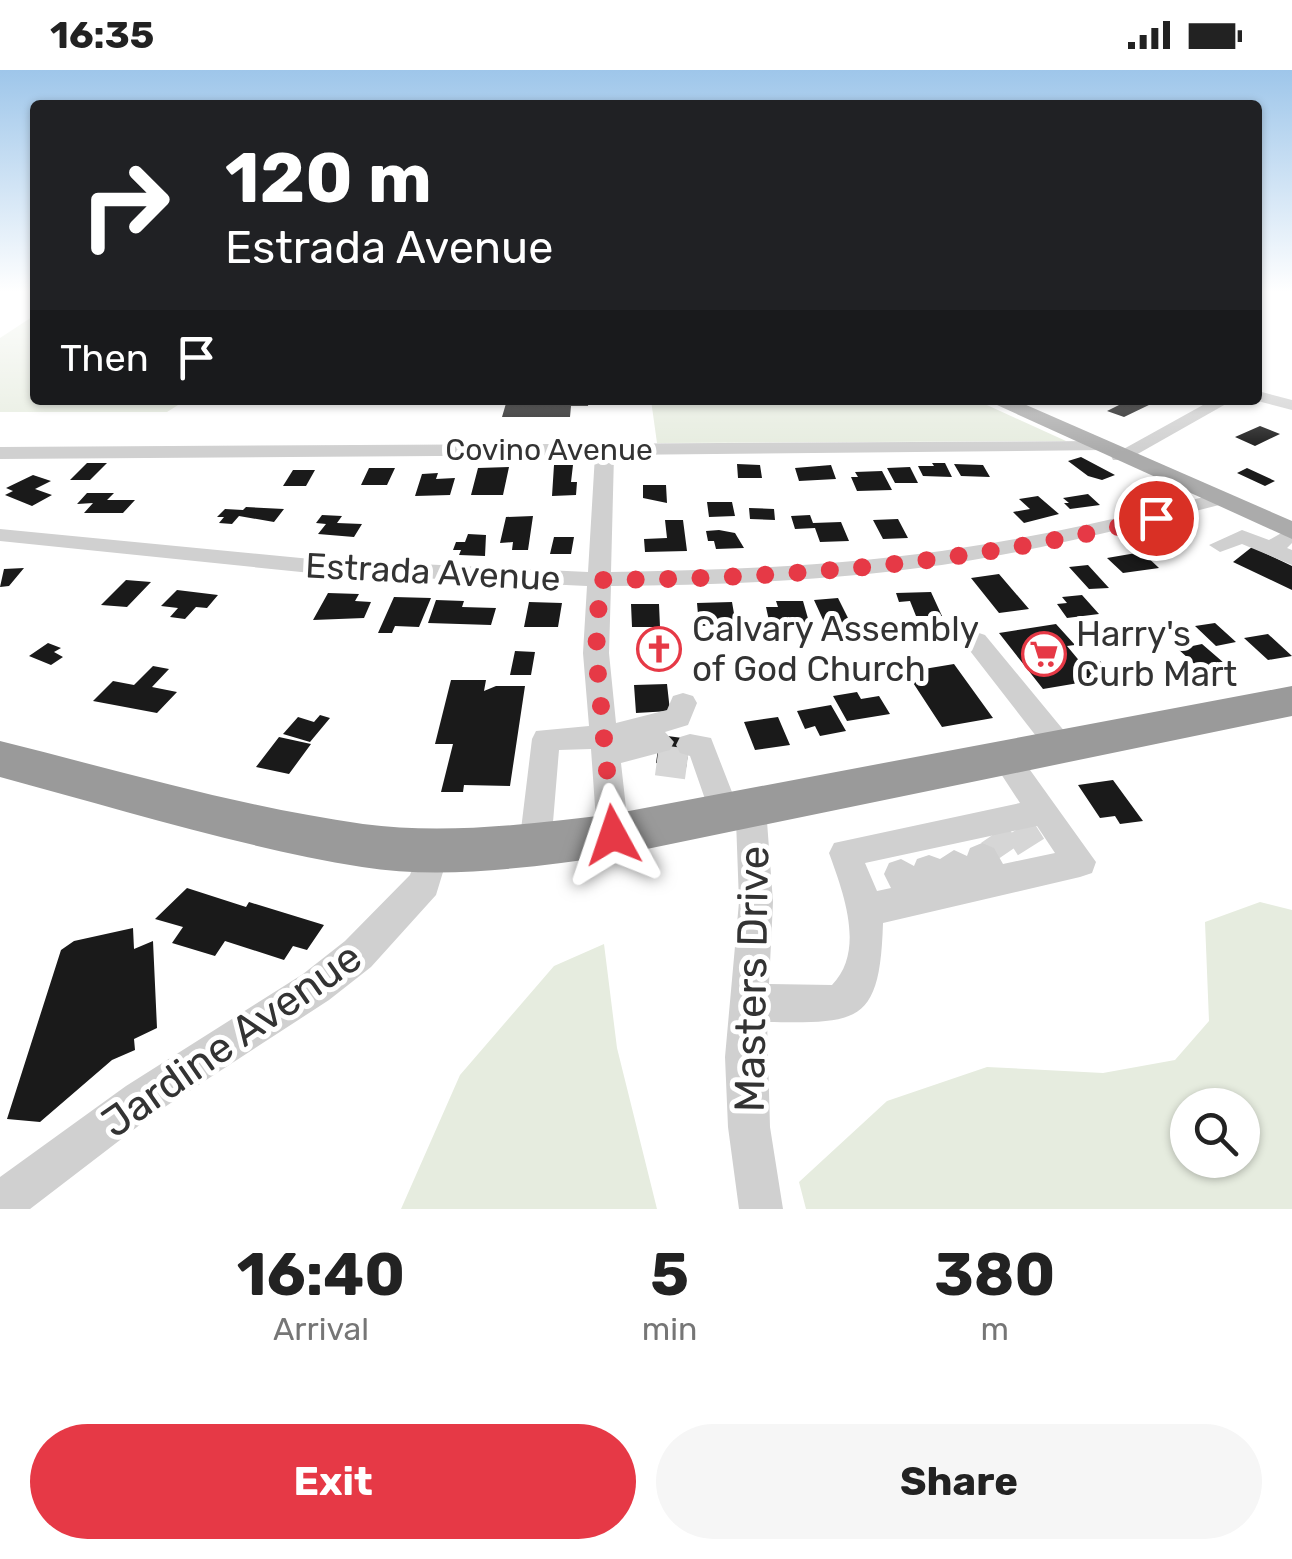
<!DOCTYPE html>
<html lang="en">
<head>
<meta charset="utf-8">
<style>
  :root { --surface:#fff; --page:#f6f6f6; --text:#222; --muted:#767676; --accent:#e63946 }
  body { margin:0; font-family:Rubik,sans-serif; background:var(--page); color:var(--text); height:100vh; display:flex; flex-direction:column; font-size:38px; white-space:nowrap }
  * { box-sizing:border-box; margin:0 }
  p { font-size:32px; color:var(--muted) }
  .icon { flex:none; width:55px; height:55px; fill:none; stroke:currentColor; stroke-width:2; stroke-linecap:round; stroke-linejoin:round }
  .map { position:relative; height:1139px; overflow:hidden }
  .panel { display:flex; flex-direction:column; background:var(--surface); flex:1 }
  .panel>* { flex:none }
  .banner { position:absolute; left:30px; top:30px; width:1232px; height:305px; border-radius:10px; box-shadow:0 2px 8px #0004; background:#202124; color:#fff; overflow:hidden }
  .controls { position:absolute; left:1170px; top:1018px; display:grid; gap:20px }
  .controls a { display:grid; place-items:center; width:90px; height:90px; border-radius:50%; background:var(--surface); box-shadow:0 2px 8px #0004; font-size:50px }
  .pin { position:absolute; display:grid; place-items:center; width:85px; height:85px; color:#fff; margin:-42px; border:5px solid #fff; border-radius:50%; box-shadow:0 2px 10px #0007 }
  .me { position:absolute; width:110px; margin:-55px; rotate:355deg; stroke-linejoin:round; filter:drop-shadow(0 0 8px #0008) }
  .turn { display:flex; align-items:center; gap:35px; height:210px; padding:0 30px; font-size:45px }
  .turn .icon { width:130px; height:130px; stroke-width:2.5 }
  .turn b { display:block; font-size:70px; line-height:85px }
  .then { display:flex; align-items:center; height:95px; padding:0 30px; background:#0003; gap:20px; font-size:38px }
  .eta { display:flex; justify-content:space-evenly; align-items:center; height:170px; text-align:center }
  .eta b { font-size:60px; font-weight:700; line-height:70px }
  .action { display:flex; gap:20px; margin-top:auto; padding:20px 30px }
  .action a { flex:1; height:115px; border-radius:60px; background:var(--accent); color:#fff; font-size:40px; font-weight:700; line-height:115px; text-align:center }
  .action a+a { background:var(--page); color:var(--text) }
  .status { display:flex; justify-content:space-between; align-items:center; height:70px; padding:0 50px; background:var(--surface); direction:ltr }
  .status svg { height:28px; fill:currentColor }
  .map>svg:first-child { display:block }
  .green { fill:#e6ecdf; fill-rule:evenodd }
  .building { fill:#1a1a1a }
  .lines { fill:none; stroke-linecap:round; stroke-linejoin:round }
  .minor-tunnel { stroke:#d6d6d6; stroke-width:31; stroke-dasharray:31 15; stroke-linecap:butt }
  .minor { fill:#d0d0d0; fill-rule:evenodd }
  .major { fill:#ababab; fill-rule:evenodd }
  .highway { fill:#9a9a9a; fill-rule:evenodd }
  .route { stroke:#e63946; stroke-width:18; stroke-dasharray:0 32.4 }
  .labels { text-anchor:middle; stroke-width:10; stroke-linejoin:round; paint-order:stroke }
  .far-street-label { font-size:30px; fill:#333; stroke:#fff }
  .street-label { font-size:35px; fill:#333; stroke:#fff }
  .poi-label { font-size:35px; fill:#333; stroke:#fff; text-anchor:start }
  .near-street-label { font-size:42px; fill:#333; stroke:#fff }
</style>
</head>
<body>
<div class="status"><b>16:35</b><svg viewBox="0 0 49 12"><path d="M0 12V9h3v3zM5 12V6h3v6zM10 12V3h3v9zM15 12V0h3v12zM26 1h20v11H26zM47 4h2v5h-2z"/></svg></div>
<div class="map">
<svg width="1292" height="1139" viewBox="0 0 1292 1139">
  <rect width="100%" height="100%" fill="#fff"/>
  <path class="green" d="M35 245V330H186L167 342H0V268Z
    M651 330H976L1066 371 657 373Z
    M1260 832 1292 840V1139H806L799 1112 887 1031 987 997 1103 1003 1175 990 1209 951 1205 852ZM1188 1035H1242V1090H1188Z
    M604 874 617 978 657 1139H401L460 1005 554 896Z"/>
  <path class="building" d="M507 330H589L588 336H571L570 347H502Z
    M1129 330 1151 334 1124 347 1107 341Z
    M1260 356 1280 364 1255 376 1235 367Z
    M1081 387 1115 405 1102 410 1088 406 1068 391Z
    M87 393H107L90 410H70Z
    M932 393H945L952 407 923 406 918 396H934Z
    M737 394 760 395 762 408H738Z
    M954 394 983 395 990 407 961 406Z
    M554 395H573L571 412H577L576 425 552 426Z
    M831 395 836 409 799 411 795 398Z
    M509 397 503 425H471L478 398Z
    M910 397 918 413H895L887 398Z
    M369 398H395L387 415H361Z
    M1247 398 1275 411 1265 416 1237 403Z
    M293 400H315L306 416H283Z
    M882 401 892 420 857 421 851 407H858L855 402Z
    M438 403 436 409 455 408 450 425 415 426 422 404Z
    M33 405 51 411 35 419 52 425 32 436 5 425 13 421 6 418Z
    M643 415H666L667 433 643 428Z
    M87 423H114L107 430H135L123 443H84L93 433 77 434Z
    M1088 424 1100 435 1070 439 1064 433H1069L1063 428Z
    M1038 426 1059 444 1024 453 1013 442 1030 439 1019 429Z
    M707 432H732L735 446 709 447Z
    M246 437 284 439 274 452 239 446 232 454 219 453 224 447H217L225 439 243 440Z
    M749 438 774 439 775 450 750 449Z
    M322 445 342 446 337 453 362 454 354 467 318 464 326 454 316 453Z
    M810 445 813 453 841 452 849 471 820 472 815 458 795 459 791 446Z
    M533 446 528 480H512L513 472 500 473 506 447Z
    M898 449 908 468 883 469 873 450Z
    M665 450H683L687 481 645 482 644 469 667 468Z
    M719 460 735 463 744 478 716 479 714 471H708L706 461Z
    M468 464 486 465 485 486 459 485 461 480H453L456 472H465Z
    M554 467H574L571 484H550Z
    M1252 477 1292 496V520L1233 492Z
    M1142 482 1159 498 1123 503 1107 488Z
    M1088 495 1109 518 1089 519 1069 497Z
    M24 498 9 516 0 517 4 499Z
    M999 504 1029 539 999 543 971 508Z
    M126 510 151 512 127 537 101 535Z
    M177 520 218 525 207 538 196 537 185 549 170 547 178 538 161 536Z
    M931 522 942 546H916L910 531 899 532 896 523Z
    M328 523 359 524 355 531 371 532 364 548 313 550Z
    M1082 525 1099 544 1067 548 1057 534 1067 533 1062 527Z
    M394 527 431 528 419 557 395 556 392 563H378Z
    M838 528 850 552 825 554 814 530Z
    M436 530 464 531 462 537 496 538 491 555 428 553Z
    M776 531H803L811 559 771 560 766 537H778Z
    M529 532 562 533 558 557H524Z
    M732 532 736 555 699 556 697 533Z
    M631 534H659L660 557H632Z
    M1215 553 1236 572 1216 576 1195 556Z
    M1056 554 1075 575 1067 576 1082 594 1100 591 1114 607 1043 619 999 563Z
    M1268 564 1292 586 1268 590 1244 568Z
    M48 573 61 578 54 582 63 587 51 595 29 586Z
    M1202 574 1224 593 1200 599 1178 579Z
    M515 581 535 582 531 605H510Z
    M954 594 993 648 942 657 906 602Z
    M153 596 169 599 152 617 177 622 157 643 93 631 113 611 134 615Z
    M451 610H486L484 621 496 616H525L510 716 464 715 463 722H441L453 674H435Z
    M667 614 670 641 636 643 634 615Z
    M857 622 861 629 879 626 890 644 847 651 833 626Z
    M831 635 846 661 820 666 815 656 805 659 797 641Z
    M320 645 330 648 310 672 283 664 298 647 314 652Z
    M778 647 790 675 755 680 744 652Z
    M660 665 690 669 686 698 656 693Z
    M279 667 311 674 289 704 256 697Z
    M1113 710 1143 751 1120 754 1115 746 1100 748 1078 715Z
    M187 818 246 837 249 832 324 855 307 880 293 876 284 890 225 871 215 886 172 873 183 857 155 849Z
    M133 858 134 879 153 871 157 958 134 969 135 980 112 990 40 1052 7 1049 61 880 74 871Z"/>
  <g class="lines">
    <path class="minor-tunnel" d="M657 690 687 694
      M1019 758 1031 777
      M994 764 1007 783"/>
    <path class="minor" d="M1258 321 1292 330V340L1254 330H1258Z
      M1212 330H1233L1127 390H1113L1111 386Z
      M1098 371 1104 372V380L614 385 611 502C730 500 850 496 967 477 1053 464 1136 444 1220 423L1230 429 1227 433C1141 455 1055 476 967 491 850 510 729 515 611 516L609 583 616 653 667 640 673 626 683 623 693 626 697 633 688 655 665 662 674 672 670 680 621 693 629 765 624 775 613 779 602 775 597 765 591 679 559 680 551 776 546 786 535 790 524 786 519 776 532 669 536 661 589 656 583 583 587 516 311 503 0 471V459L311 489 588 502 595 385 0 389V377Z
      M1292 457V473L1287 478 1292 480V495L1242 474 1220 482 1209 475 1242 460 1269 470Z
      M976 562 985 565 1070 668 1074 676 1070 684 1060 687 1050 684 967 577 963 571 967 565Z
      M690 664 711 668 737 735 740 729 751 725 762 729 766 738 773 832 769 914 832 915C866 880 843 822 829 783L834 773 1020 733 990 687 995 679 1005 675 1015 679 1096 792 1092 803 1080 807 883 853C880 955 858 953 767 952L770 1057 783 1139H739L728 1057 725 987 739 832 736 750 724 756 713 752 690 686 680 683 676 675 680 667ZM1037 756 1055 783 1003 794 994 778 982 773 970 778 967 786 954 780 940 789 929 785 917 789 914 796 901 789 889 793 884 804 891 818 877 821 865 793Z
      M434 765 445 769 450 779 436 825 371 897 329 930 154 1044 30 1139H0V1107L126 1016 303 904 345 871 410 805 423 769Z"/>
    <path class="major" d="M986 330H1015L1292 451V469Z"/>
    <path class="highway" d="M1292 616V646L613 786C532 797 444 810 362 797 240 777 119 739 0 707V671C120 701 241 737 363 754 445 765 532 754 613 744Z"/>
  </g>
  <linearGradient id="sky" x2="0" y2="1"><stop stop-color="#9ec6ea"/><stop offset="0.58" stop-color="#fff"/><stop offset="1" stop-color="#fff" stop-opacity="0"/></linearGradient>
  <rect width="1292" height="382" fill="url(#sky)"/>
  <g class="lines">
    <path class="route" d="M613 765 596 583 600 510C787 509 974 493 1156 448"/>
  </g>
  <defs>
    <g id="church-ring" transform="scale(2.25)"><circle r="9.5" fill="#fff" stroke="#e63946" stroke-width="1.5"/><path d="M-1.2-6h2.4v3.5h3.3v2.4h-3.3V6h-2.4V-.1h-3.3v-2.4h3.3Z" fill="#e63946"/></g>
    <g id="supermarket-ring" transform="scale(2.25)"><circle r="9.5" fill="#fff" stroke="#e63946" stroke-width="1.5"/><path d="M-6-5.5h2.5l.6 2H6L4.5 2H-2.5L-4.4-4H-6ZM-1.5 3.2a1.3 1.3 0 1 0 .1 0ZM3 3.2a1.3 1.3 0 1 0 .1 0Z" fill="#e63946"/></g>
  </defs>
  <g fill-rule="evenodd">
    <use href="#church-ring" x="659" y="579"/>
    <use href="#supermarket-ring" x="1044" y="584"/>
  </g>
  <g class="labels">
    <g class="far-street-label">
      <text x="549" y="390">Covino Avenue</text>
    </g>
    <g class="street-label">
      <text transform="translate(433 502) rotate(3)" y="12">Estrada Avenue</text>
    </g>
    <g class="poi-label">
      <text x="692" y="571">Calvary Assembly<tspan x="692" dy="40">of God Church</tspan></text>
      <text x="1076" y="576">Harry's<tspan x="1076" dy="40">Curb Mart</tspan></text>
    </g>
    <g class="near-street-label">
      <text transform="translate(751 909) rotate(-89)" y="15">Masters Drive</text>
      <text transform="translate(231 969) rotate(-35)" y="15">Jardine Avenue</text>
    </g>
  </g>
</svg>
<div class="controls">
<a><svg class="icon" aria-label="search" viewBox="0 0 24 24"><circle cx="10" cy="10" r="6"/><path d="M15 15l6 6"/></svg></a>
</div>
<div class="pin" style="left:1156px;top:448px;background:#d93025"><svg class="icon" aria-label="arrive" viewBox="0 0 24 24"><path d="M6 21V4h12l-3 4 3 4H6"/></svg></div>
<svg class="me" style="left:613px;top:765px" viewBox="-20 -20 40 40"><path d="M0-17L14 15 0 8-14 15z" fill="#e63946" stroke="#fff" stroke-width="4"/></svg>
<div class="banner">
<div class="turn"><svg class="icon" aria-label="right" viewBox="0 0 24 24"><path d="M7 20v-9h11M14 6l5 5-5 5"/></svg><div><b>120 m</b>Estrada Avenue</div></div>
<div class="then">Then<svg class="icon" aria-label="arrive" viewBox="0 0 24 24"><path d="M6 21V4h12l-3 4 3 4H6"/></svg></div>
</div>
</div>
<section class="panel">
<div class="eta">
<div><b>16:40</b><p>Arrival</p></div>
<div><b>5</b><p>min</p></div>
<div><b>380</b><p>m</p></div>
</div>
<div class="action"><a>Exit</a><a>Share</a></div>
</section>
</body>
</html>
